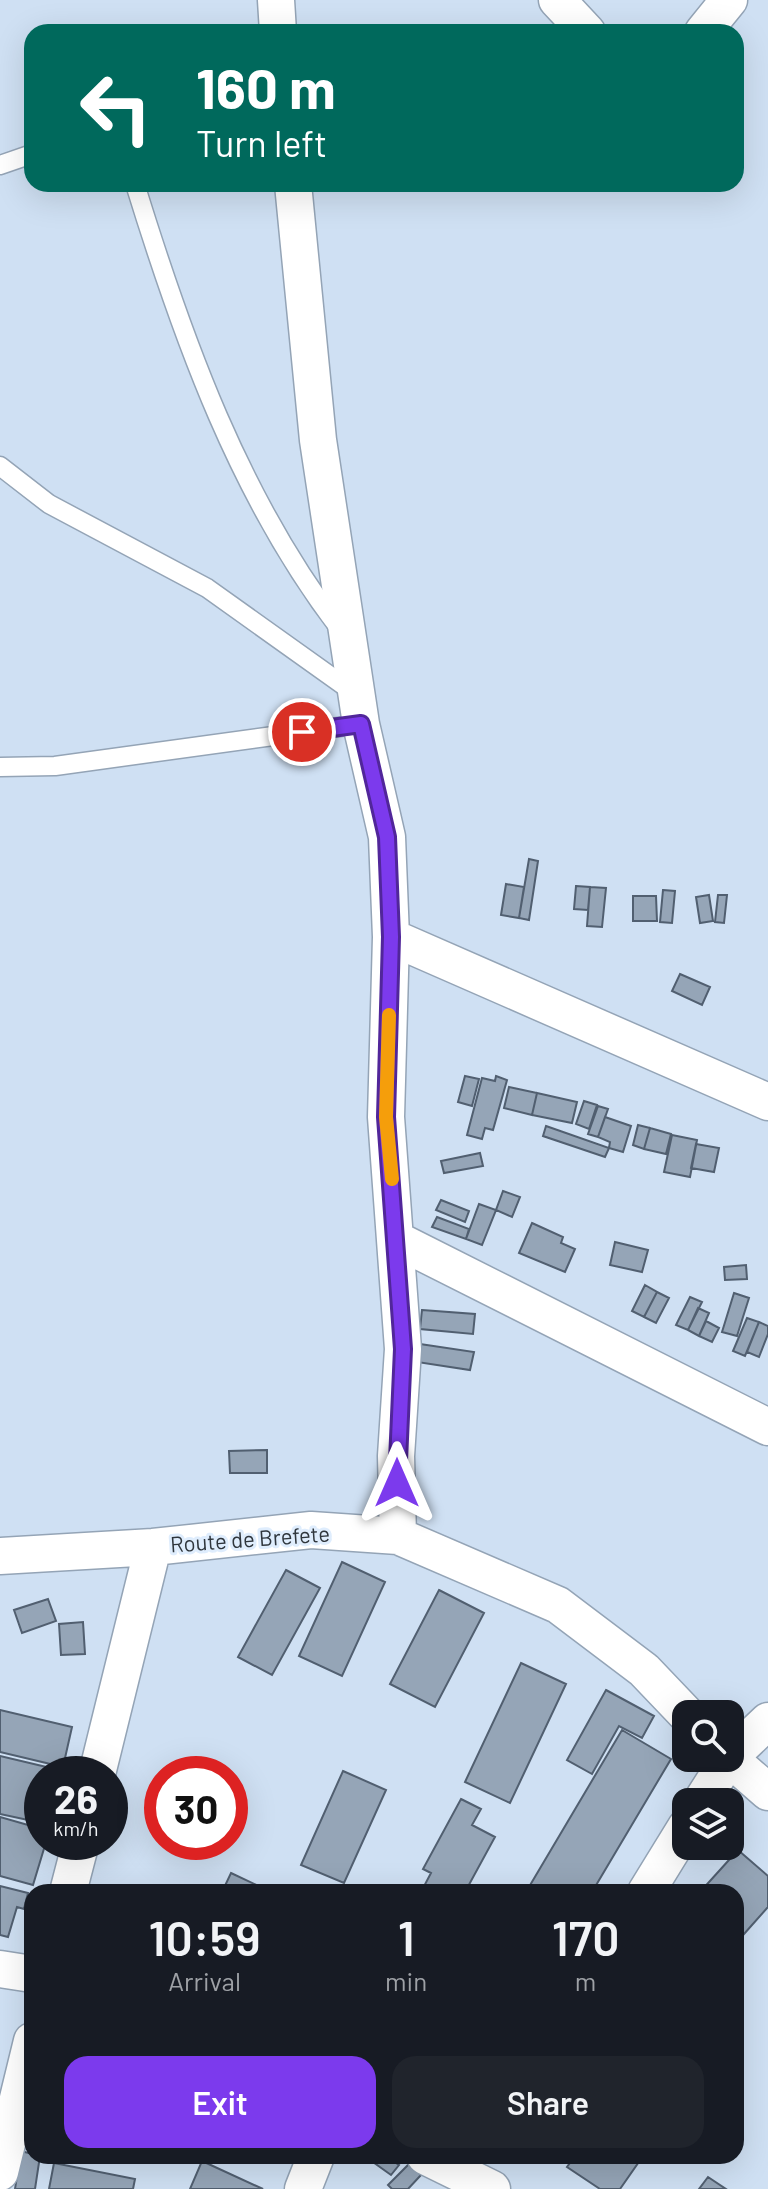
<!DOCTYPE html>
<html lang="en">
<head>
<meta charset="utf-8">
<style>
  :root { --surface:#171b24; --page:#20242c; --text:#f1f3f6; --muted:#9ea1a6; --accent:#7c3aed }
  body { margin:0; font-family:Barlow,sans-serif; background:var(--page); color:var(--text); height:100vh; display:flex; flex-direction:column; font-size:30px; white-space:nowrap }
  * { box-sizing:border-box; margin:0 }
  p { font-size:26px; color:var(--muted) }
  .icon { flex:none; width:44px; height:44px; fill:none; stroke:currentColor; stroke-width:2; stroke-linecap:round; stroke-linejoin:round }
  .map { position:relative; flex:1; overflow:hidden }
  .side { position:absolute; left:24px; top:1884px; width:720px; height:280px; display:flex; flex-direction:column; background:var(--surface); border-radius:24px; box-shadow:0 8px 32px #0002 }
  .side>* { flex:none }
  .banner { position:absolute; left:24px; top:24px; width:720px; height:168px; border-radius:24px; box-shadow:0 8px 32px #0002; background:#00695c; color:#fff; overflow:hidden }
  .tools { position:absolute; left:672px; top:1700px; display:grid; gap:16px }
  .tools a { display:grid; place-items:center; width:72px; height:72px; border-radius:16px; background:var(--surface); box-shadow:0 8px 32px #0002; font-size:40px }
  .speed { position:absolute; left:24px; top:1756px; display:flex; gap:16px; font-size:40px; font-weight:700; text-align:center }
  .speed>* { display:grid; place-content:center; width:104px; height:104px; border-radius:50%; background:var(--surface); box-shadow:0 8px 32px #0002; line-height:1 }
  .speed small { font-size:20px; font-weight:400 }
  .speed .limit { border:12px solid #d22; background:#fff; color:#111 }
  .pin { position:absolute; display:grid; place-items:center; width:68px; height:68px; color:#fff; margin:-34px; border:4px solid #fff; border-radius:50%; box-shadow:0 2px 8px #0007 }
  .me { position:absolute; width:88px; margin:-44px; rotate:0deg; stroke-linejoin:round; filter:drop-shadow(0 0 6px #0008) }
  .turn { display:flex; align-items:center; gap:28px; height:168px; padding:0 40px; font-size:36px }
  .turn .icon { width:104px; height:104px; stroke-width:2.5 }
  .turn b { display:block; font-size:56px; line-height:68px }
  .eta { display:flex; justify-content:space-evenly; align-items:center; height:136px; text-align:center }
  .eta b { font-size:48px; font-weight:600; line-height:56px }
  .action { display:flex; gap:16px; margin-top:auto; padding:16px 40px }
  .action a { flex:1; height:92px; border-radius:24px; background:var(--accent); color:#fff; font-size:32px; font-weight:600; line-height:92px; text-align:center }
  .action a+a { background:var(--page); color:var(--text) }
  .map>svg:first-child { display:block }
  .building { fill:#95a5b7; stroke:#515f70; stroke-width:2 }
  .lines { fill:none; stroke-linecap:round; stroke-linejoin:round }
  .service-casing { stroke:#94a4b6; stroke-width:21 }
  .minor-casing { stroke:#94a4b6; stroke-width:39 }
  .service { stroke:#fff; stroke-width:18 }
  .minor { stroke:#fff; stroke-width:36 }
  .route-casing { stroke:#51269a; stroke-width:20 }
  .route { stroke:#7c3aed; stroke-width:14 }
  .slow { stroke:#f59e0b; stroke-width:14 }
  .labels { text-anchor:middle; stroke-width:6; stroke-linejoin:round; paint-order:stroke }
  .street-label { font-size:22px; fill:#2f363d; stroke:#dfedfd }
</style>
</head>
<body>
<div class="map">
<svg width="768" height="2189" viewBox="0 0 768 2189">
  <rect width="100%" height="100%" fill="#cfe0f3"/>
  <path class="building" d="M529 859 538 861 529 920 519 918Z
    M506 884 524 887 519 918 501 915Z
    M576 886 590 887 588 910 574 909Z
    M590 887 606 888 602 927 587 926Z
    M663 890 675 891 672 923 660 922Z
    M709 895 713 921 700 923 696 897Z
    M718 895H727L724 923 715 922Z
    M633 896H656L657 921H633Z
    M680 974 710 987 702 1005 672 991Z
    M465 1076 479 1079 472 1106 458 1102Z
    M496 1076 507 1080 493 1130 485 1128 482 1139 467 1135 482 1078 495 1081Z
    M509 1087 537 1093 532 1115 504 1108Z
    M537 1093 577 1102 572 1123 532 1115Z
    M584 1101 597 1105 589 1129 576 1124Z
    M598 1106 608 1109 598 1137 588 1134Z
    M605 1117 631 1126 623 1152 609 1148 610 1142 598 1137Z
    M638 1125 650 1128 644 1149 633 1145Z
    M546 1126 609 1148 605 1157 543 1136Z
    M650 1128 671 1134 666 1154 644 1149Z
    M672 1135 697 1140 690 1177 664 1172Z
    M696 1144 719 1148 714 1172 691 1168Z
    M480 1153 483 1166 444 1173 441 1161Z
    M503 1191 520 1197 512 1217 496 1210Z
    M441 1200 469 1211 465 1222 436 1210Z
    M479 1204 496 1210 482 1245 466 1239Z
    M437 1217 469 1229 466 1239 432 1227Z
    M532 1223 563 1237 561 1243 575 1249 565 1272 519 1253Z
    M615 1242 648 1250 642 1272 610 1265Z
    M746 1265 747 1279 725 1280 724 1267Z
    M645 1285 657 1292 644 1317 632 1311Z
    M657 1292 669 1298 656 1323 644 1317Z
    M734 1293 749 1298 737 1336 722 1332Z
    M690 1297 702 1302 688 1330 676 1325Z
    M698 1308 709 1313 699 1336 688 1330Z
    M422 1310 475 1314 473 1334 420 1329Z
    M747 1318 759 1322 745 1356 733 1351Z
    M706 1321 719 1328 712 1342 699 1336Z
    M759 1322 768 1326V1334L759 1357 747 1352Z
    M420 1344 474 1352 470 1370 417 1362Z
    M267 1450V1473H230L229 1451Z
    M342 1562 385 1582 342 1676 299 1656Z
    M286 1570 320 1588 272 1675 238 1657Z
    M439 1590 484 1613 435 1707 390 1684Z
    M48 1599 56 1621 22 1633 14 1610Z
    M83 1622 85 1654 61 1655 59 1624Z
    M521 1663 566 1684 510 1803 465 1782Z
    M606 1690 654 1716 642 1738 619 1726 592 1774 567 1760Z
    M0 1710 72 1727 63 1767 0 1752Z
    M622 1730 671 1759 592 1892H526Z
    M0 1756 76 1774H42V1823L0 1814Z
    M343 1771 386 1790 344 1883 301 1865Z
    M461 1799 481 1809 472 1825 495 1837 465 1892H421L431 1873 423 1869Z
    M0 1817 42 1829V1842H46L33 1885 0 1876Z
    M738 1850 768 1876V1907L736 1943V1892H700Z
    M231 1873 265 1889 264 1892H222Z
    M0 1886 28 1893 24 1909 17 1907 8 1937 0 1935Z
    M21 2151 40 2156 35 2189H15Z
    M385 2156 399 2165 391 2175 366 2157Z
    M575 2156H643L620 2189H600L567 2167Z
    M202 2161 263 2189H190Z
    M54 2163 135 2179 133 2189H49Z
    M409 2164 421 2175 408 2189H392L388 2185Z
    M708 2177 726 2189H699Z"/>
  <g class="lines">
    <g class="service-casing">
      <path id="service" d="M0 165 32 154
        M135 184C183 340 240 499 340 629
        M0 466 49 504 207 588 357 695
        M0 767 55 766 361 724"/>
    </g>
    <g class="minor-casing">
      <path id="minor" d="M276 0 278 32
        M557 0 587 32
        M703 32 729 0
        M293 184 318 440 361 724 387 837 391 937 386 1117 403 1349 396 1456 398 1536
        M391 937 768 1102
        M397 1240 768 1427
        M0 1556 153 1547 311 1530 398 1536 558 1605 644 1670 686 1714
        M730 1757 768 1721
        M729 1758 768 1792
        M97 1774 153 1547
        M701 1802 729 1758
        M68 1892 81 1842
        M646 1892 686 1827
        M0 1969 32 1974
        M425 2156 492 2189
        M0 2172 32 2041
        M303 2189 316 2156"/>
    </g>
    <use href="#service" class="service"/>
    <use href="#minor" class="minor"/>
  </g>
  <g class="lines">
    <g class="route-casing">
      <path id="route" d="M302 732 361 724 387 837 391 937 386 1117 403 1349 397 1483"/>
    </g>
    <use href="#route" class="route"/>
    <path class="slow" d="M389 1015 386 1117 392 1179"/>
  </g>
  <g class="labels">
    <g class="street-label">
      <text transform="translate(250 1539) rotate(-4)" y="8">Route de Brefete</text>
    </g>
  </g>
</svg>
<div class="tools">
<a><svg class="icon" aria-label="search" viewBox="0 0 24 24"><circle cx="10" cy="10" r="6"/><path d="M15 15l6 6"/></svg></a>
<a><svg class="icon" aria-label="layers" viewBox="0 0 24 24"><path d="M12 4l9 5-9 5-9-5zM3 14l9 5 9-5"/></svg></a>
</div>
<div class="speed"><div>26<small>km/h</small></div><div class="limit">30</div></div>
<div class="pin" style="left:302px;top:732px;background:#d93025"><svg class="icon" aria-label="arrive" viewBox="0 0 24 24"><path d="M6 21V4h12l-3 4 3 4H6"/></svg></div>
<svg class="me" style="left:397px;top:1483px" viewBox="-20 -20 40 40"><path d="M0-17L14 15 0 8-14 15z" fill="#7c3aed" stroke="#fff" stroke-width="4"/></svg>
<div class="banner">
<div class="turn"><svg class="icon" aria-label="left" viewBox="0 0 24 24"><path d="M17 20v-9H6M10 6l-5 5 5 5"/></svg><div><b>160 m</b>Turn left</div></div>
</div>
<section class="side">
<div class="eta">
<div><b>10:59</b><p>Arrival</p></div>
<div><b>1</b><p>min</p></div>
<div><b>170</b><p>m</p></div>
</div>
<div class="action"><a>Exit</a><a>Share</a></div>
</section>
</div>
</body>
</html>
